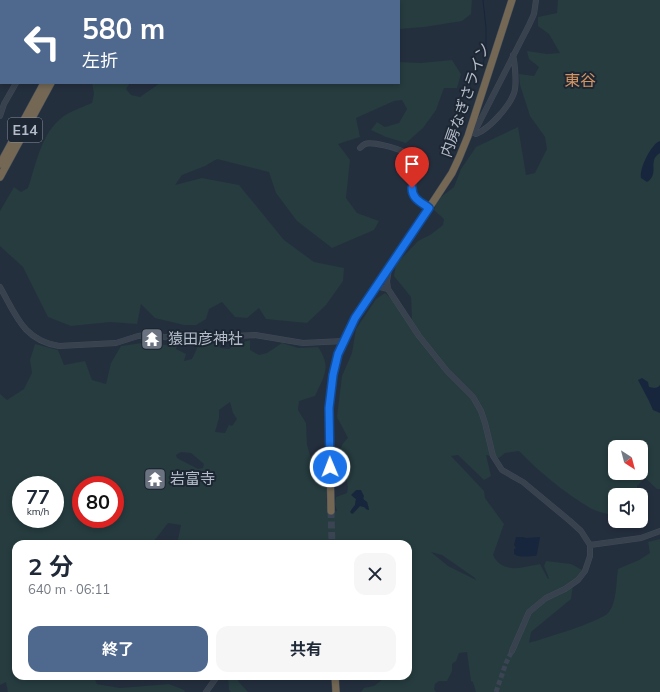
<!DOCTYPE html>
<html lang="ja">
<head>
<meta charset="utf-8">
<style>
  :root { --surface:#fff; --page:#f6f6f7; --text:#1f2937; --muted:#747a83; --accent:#4f688e }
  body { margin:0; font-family:Mulish,"Noto Sans JP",sans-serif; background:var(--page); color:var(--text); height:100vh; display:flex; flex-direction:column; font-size:15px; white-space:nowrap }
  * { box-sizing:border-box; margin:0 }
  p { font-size:13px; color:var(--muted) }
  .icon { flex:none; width:22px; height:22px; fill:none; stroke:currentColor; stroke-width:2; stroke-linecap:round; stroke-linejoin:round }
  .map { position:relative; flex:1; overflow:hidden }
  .sheet { position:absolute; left:12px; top:540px; width:400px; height:140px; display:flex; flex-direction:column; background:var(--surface); border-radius:12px; box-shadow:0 2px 6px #0003 }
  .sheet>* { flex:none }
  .hud { position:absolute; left:0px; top:0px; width:400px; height:84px; box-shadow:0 2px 6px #0003; background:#4f688e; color:#fff; overflow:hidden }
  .needle { width:26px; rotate:144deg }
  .fabs { position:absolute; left:608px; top:440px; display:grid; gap:8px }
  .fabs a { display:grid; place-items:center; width:40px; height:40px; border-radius:8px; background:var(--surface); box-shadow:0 2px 6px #0003; font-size:20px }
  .speed { position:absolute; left:12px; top:476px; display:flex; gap:8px; font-size:20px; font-weight:700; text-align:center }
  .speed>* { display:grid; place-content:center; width:52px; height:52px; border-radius:50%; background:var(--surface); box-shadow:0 2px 6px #0003; line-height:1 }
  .speed small { font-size:10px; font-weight:400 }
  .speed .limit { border:6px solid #d22; background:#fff; color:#111 }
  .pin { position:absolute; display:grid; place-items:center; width:34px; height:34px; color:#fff; margin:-41px -17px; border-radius:50% 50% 50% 0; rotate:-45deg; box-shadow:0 0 4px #0007 }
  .pin .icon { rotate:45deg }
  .me { position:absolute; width:44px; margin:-22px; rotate:359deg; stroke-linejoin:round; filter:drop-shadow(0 0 3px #0008) }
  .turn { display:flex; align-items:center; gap:14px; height:84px; padding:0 16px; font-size:18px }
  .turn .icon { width:52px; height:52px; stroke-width:2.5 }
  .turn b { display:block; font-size:28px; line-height:34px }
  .round { display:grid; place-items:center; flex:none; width:42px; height:42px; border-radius:12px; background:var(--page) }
  .overview { display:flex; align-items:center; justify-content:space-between; height:68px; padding:0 16px }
  h1 { font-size:24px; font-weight:700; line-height:30px }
  .button { display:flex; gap:8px; margin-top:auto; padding:8px 16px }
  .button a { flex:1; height:46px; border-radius:12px; background:var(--accent); color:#fff; font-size:16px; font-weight:700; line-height:46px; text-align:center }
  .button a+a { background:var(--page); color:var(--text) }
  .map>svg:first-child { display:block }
  .green { fill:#263c3f; fill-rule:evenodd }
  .water { fill:#17263c }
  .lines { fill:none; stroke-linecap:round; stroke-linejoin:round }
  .stream { stroke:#17263c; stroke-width:1 }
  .minor-tunnel { stroke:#3a4453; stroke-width:5; stroke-dasharray:5 2.5; stroke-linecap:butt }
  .highway-tunnel { stroke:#3a4453; stroke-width:7; stroke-dasharray:7 3.5; stroke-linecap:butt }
  .minor-casing { stroke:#414a57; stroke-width:6 }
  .highway-casing { stroke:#434c59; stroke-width:8 }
  .minor { stroke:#38414e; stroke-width:5 }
  .highway { stroke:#746855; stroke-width:7 }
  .route-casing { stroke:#114b97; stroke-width:10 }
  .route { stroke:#1a73e8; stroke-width:7 }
  .labels { text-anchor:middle; stroke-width:4; stroke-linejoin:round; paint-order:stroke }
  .shield { fill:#1d2633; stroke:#878f9c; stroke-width:1 }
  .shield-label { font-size:14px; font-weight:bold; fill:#b4bcc9 }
  .street-label { font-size:15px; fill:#b4bcc9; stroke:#1d2633 }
  .poi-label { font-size:15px; fill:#b4bcc9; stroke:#1d2633; text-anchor:start }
  .neighbourhood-label { font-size:16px; fill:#d59563; stroke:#1d2633 }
</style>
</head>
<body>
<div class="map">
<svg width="660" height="692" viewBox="0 0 660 692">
  <rect width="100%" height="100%" fill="#242f3e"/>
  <path class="green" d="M0 0 28 1H1L0 77Z
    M220 0H472L471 14 462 21 424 27 399 29V1H219Z
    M558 0H660V489H657L645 478 637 486V495H615L614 516C606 513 597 512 590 508 565 493 539 472 519 451L505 453 499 458 486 455 491 476 484 480 458 455 451 456 484 491 485 498 504 524 493 555C503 575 523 567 540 564L548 579 549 578 544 566 546 561 571 564 582 570 573 585 571 599 531 632 529 643C542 639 603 621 609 612 617 601 616 582 618 569L639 560 650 553 648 542 660 539V692H476L473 682 471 681 467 652 459 653 456 661 452 664V671L447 681H439L435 684 434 689 436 692H361L364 688 374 686 387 676H408V544H177L181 525 168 523 154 541V544H16V676H93L97 684 120 688 169 684 184 690 185 692H8L6 682 0 685V394L7 400 24 389 32 373 30 360 35 344 58 350 64 365 85 361 92 380 106 384 111 363 121 346 142 343 177 346 176 349 186 354 184 361 192 359 199 344 203 341 218 342 220 348 229 349 234 345 250 340V350L259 355 267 353 282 343 298 348 318 347C332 367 324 376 315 396L299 401 298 410 306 423 307 445 311 458 328 461 326 500 328 512 337 511 335 504 336 497 347 493C351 478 337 465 341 449 341 445 345 441 348 438L337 417 342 376 352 353 356 329 376 299 385 293 412 319 411 297 394 276 396 264 418 241 430 235 443 225 444 219 434 210 437 200 454 187 461 169 476 147 518 127 526 175 535 173 547 149 545 137 530 116 520 85 519 74 534 76 539 67 529 59 527 51 547 54 560 53 549 34 538 26V17L557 13ZM230 402 233 413 237 419 232 426 229 425 225 433 215 432 219 418V410ZM615 447H641V473H615ZM181 452 191 453 204 464 203 468 198 469 177 458 176 455ZM21 485H55V519H21ZM81 485H115V519H81ZM353 497 364 498V500L367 502 369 508 367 510 364 507 360 506 353 514 351 510 355 505 356 499ZM431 552 442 555 475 578 476 580 448 566Z
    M452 60 461 74 457 88H444L436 110 423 128 406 143 386 137 371 130 377 122 385 127 399 123 407 109 402 100 394 101 356 118 360 137 338 144 350 160 346 198 357 213 379 221 374 230 332 248 297 221 276 193 269 172 217 159 205 166 182 175 175 185 202 178 239 185 284 240 314 262 344 268 343 281 326 305 307 323 266 319 259 308 247 318 235 317 222 302 209 309 206 319 196 325H184L155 318 141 304 137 324 110 322 71 326 48 317 23 267 0 246V211L14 187 21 192 28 188C37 162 42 127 69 113 76 109 85 106 92 103L94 94 92 83H130L126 89 131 95 140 97 160 83H399V62L421 63Z
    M228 676H237L238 681 248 692H231L229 690Z"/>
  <path class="water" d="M660 141V153C647 160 660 174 647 182L641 178C639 169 651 144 660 141Z
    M642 378 648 382 649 387C654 388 657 389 660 385V413L653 410 649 401 638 380Z
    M356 490H361L364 496 363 499 367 502 369 510H368L364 507 360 506 352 514 350 512 355 505 356 499 351 495Z
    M516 537H523L526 538 540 537 537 554 536 556C529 556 519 558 514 554V549L516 548 514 545Z"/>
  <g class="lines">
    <path class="stream" d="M482 68 486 53V28L483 0"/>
    <path class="minor-tunnel" d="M496 692 506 663 512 651"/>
    <path class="highway-tunnel" d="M331 511 332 544"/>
    <g class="minor-casing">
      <path id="minor" d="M52 1V0
        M0 116 4 104 16 83
        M473 132 476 134C489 129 509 107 514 93 517 85 515 64 513 55
        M468 136 473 132 478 125 529 25 534 14 536 0
        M360 148C361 147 363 145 365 144 371 141 397 148 404 152 409 154 414 160 417 165 421 174 409 185 413 195 416 201 424 204 429 208
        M376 286 388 289 419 336 447 371 473 397 481 411 485 423 493 456 502 470 523 482 570 521 581 531 590 545V556L585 571 578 580 565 589 546 598 529 612 512 651
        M0 287C16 315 23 340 59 346L116 343 138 336 147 335 182 339 255 335 303 343 344 341
        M388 289 387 281 389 269
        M590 545 641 538 660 531
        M206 692 216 678"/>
    </g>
    <g class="highway-casing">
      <path id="highway" d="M89 1V0
        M95 1 96 0
        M0 164 44 83
        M0 177 51 83
        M331 511 329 408 333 375 338 355 355 318 429 208 452 173 459 158 468 136 512 0
        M335 676 336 692"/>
    </g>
    <use href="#minor" class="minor"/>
    <use href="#highway" class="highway"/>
  </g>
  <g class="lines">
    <g class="route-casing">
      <path id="route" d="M330 467 329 408 333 375 338 354 355 318 429 208C421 202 412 199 412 188"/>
    </g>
    <use href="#route" class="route"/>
  </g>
  <defs>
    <g id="temple-square" transform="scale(1.15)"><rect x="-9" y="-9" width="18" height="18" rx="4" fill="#6b7280" stroke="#1d2633"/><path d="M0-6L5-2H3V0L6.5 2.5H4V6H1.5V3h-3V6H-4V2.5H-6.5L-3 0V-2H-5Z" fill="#fff"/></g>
  </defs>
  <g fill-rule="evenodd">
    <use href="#temple-square" x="152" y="339"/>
    <use href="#temple-square" x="155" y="479"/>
  </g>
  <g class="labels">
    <rect class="shield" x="8" y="118" width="34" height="24" rx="3"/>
    <g class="shield-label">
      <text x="25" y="135">E14</text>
    </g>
    <g class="street-label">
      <text transform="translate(465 100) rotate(-71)" y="5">内房なぎさライン</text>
    </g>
    <g class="poi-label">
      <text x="168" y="344">猿田彦神社</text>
      <text x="170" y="484">岩富寺</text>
    </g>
    <g class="neighbourhood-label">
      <text x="580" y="86">東谷</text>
    </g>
  </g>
</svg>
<div class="fabs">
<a><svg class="needle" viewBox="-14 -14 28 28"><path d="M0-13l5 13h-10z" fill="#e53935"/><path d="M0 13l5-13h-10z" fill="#747a83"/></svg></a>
<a><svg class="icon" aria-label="sound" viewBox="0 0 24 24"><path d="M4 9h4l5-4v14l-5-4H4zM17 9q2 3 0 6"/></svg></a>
</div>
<div class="speed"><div>77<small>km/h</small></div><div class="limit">80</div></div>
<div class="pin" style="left:412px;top:188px;background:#d93025"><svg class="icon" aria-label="arrive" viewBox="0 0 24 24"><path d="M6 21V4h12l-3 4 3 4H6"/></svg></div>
<svg class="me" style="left:330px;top:467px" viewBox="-20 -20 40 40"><circle r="17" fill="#1a73e8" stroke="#fff" stroke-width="3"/><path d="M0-11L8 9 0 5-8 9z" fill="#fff"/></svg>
<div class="hud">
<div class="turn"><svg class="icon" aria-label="left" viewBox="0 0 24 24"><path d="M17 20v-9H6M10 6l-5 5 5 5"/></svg><div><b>580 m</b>左折</div></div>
</div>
<section class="sheet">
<div class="overview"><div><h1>2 分</h1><p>640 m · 06:11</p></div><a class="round"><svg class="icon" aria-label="close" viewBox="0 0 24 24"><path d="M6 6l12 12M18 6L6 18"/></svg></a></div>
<div class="button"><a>終了</a><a>共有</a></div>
</section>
</div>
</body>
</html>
